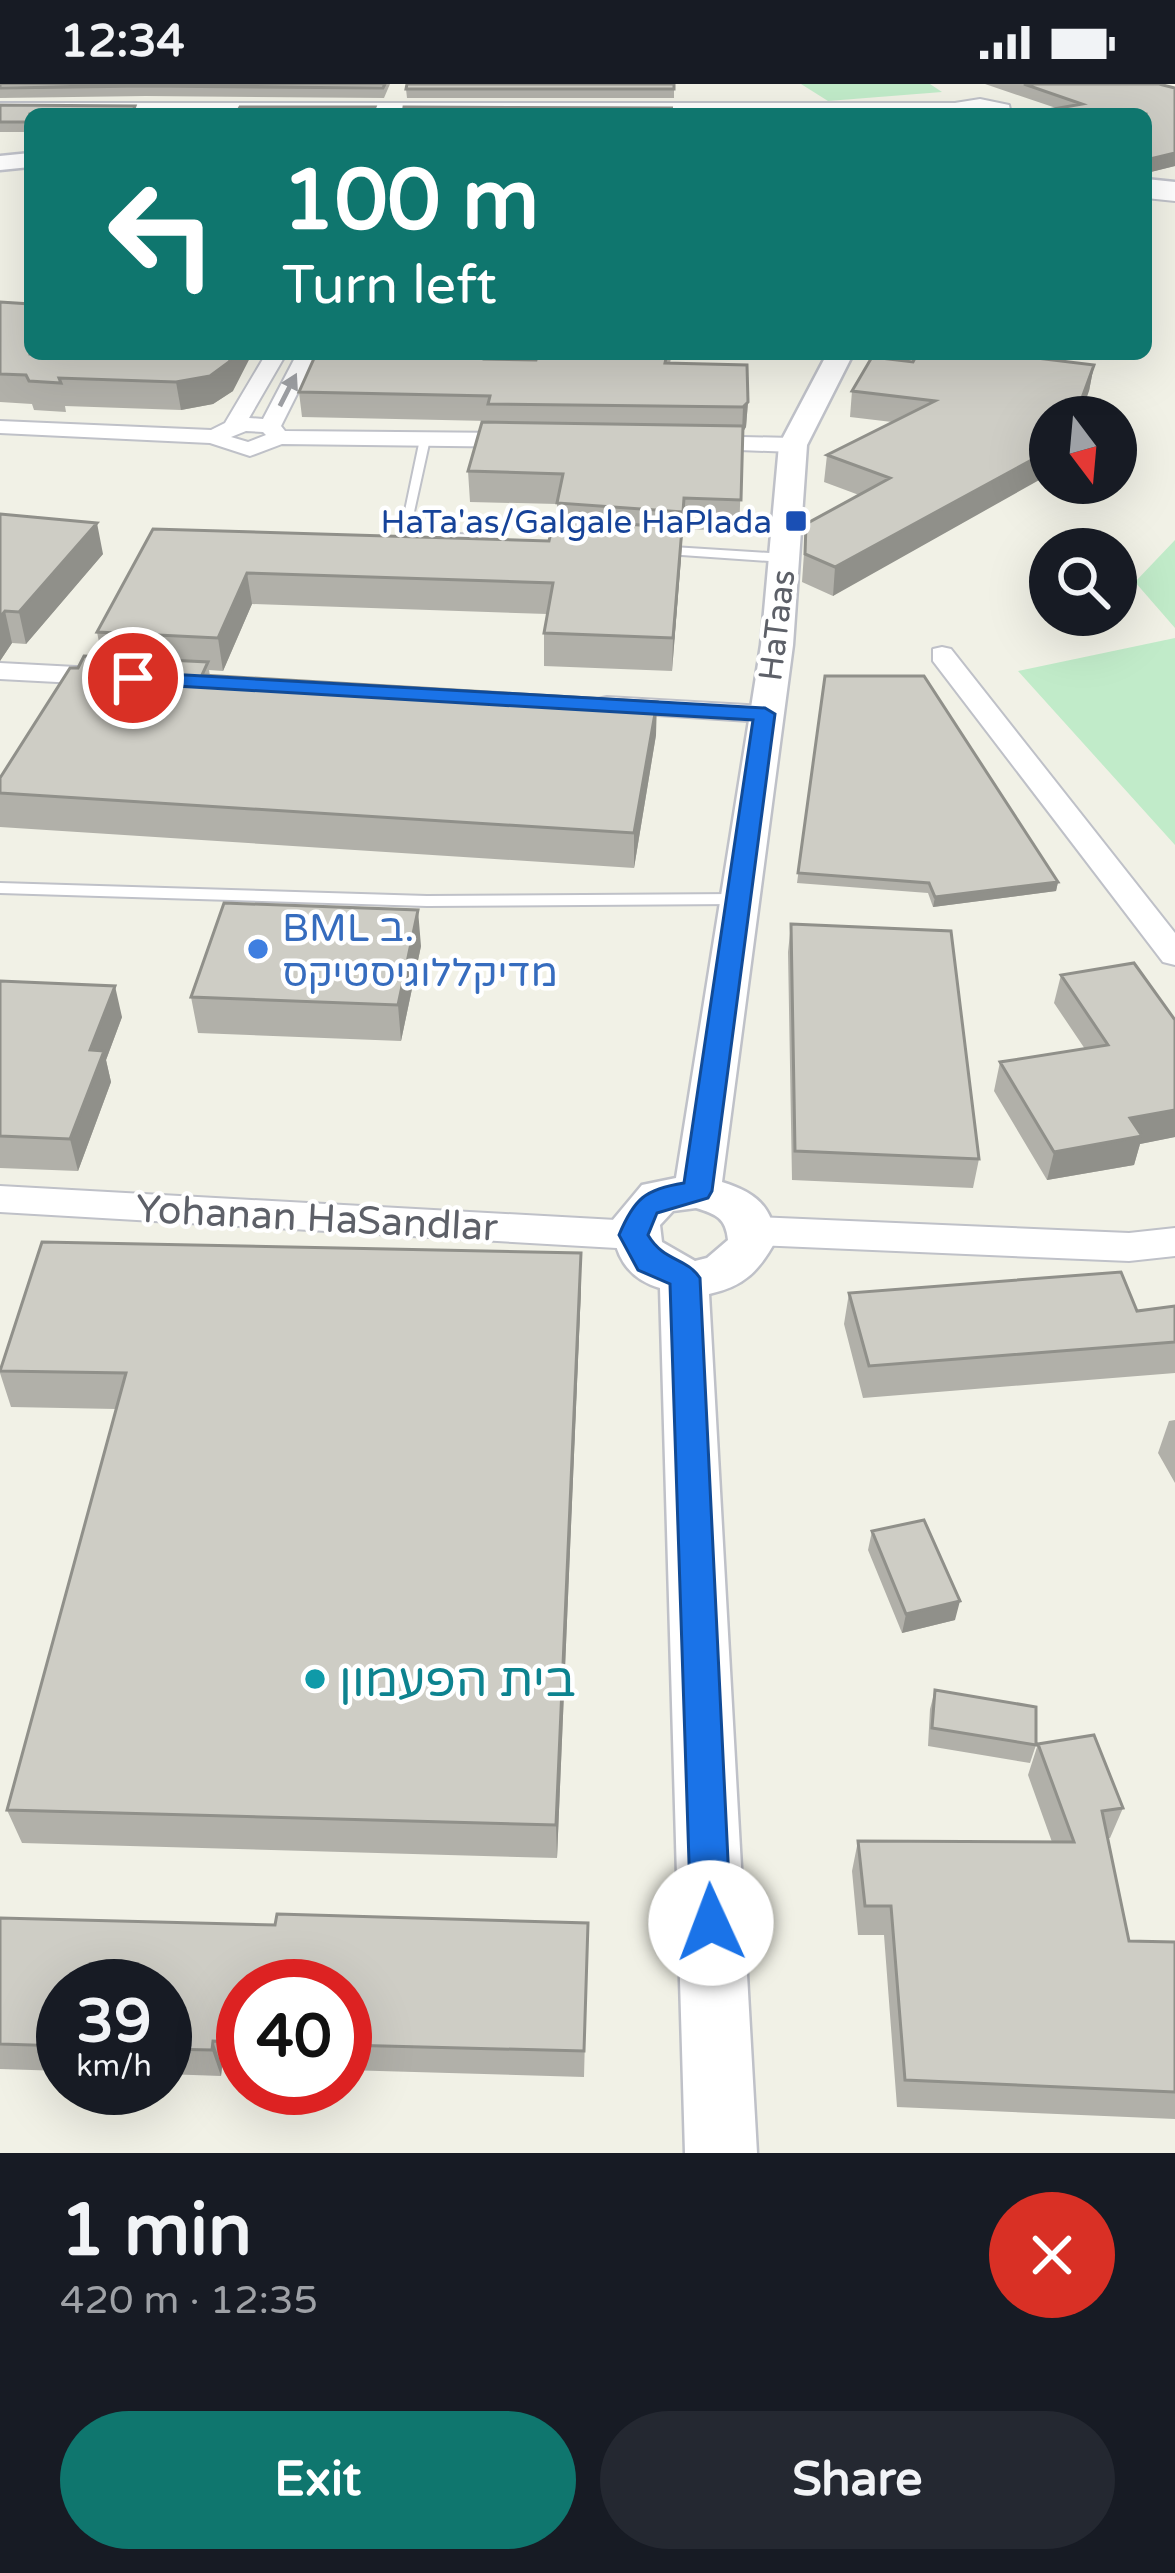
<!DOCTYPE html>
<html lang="en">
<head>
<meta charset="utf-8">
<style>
  :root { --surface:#171b24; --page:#242831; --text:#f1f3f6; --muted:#9ea1a6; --accent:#0f766e }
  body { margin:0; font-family:"Varela Round",Heebo,sans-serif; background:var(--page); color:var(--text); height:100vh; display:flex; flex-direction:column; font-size:45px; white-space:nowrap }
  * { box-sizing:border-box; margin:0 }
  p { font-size:39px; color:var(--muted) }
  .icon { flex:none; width:66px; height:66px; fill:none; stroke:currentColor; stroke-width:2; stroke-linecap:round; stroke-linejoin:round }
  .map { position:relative; height:2069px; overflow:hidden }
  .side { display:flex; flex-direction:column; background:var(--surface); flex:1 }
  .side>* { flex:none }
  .banner { position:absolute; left:24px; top:24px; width:1128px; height:252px; border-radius:18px; box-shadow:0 12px 48px #0002; background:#0f766e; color:#fff; overflow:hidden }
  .needle { width:78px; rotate:164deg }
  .tools { position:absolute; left:1029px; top:312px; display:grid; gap:24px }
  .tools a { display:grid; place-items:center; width:108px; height:108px; border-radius:50%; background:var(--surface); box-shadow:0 12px 48px #0002; font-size:60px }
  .speed { position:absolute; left:36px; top:1875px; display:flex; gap:24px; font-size:60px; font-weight:700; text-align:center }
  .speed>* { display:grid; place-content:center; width:156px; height:156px; border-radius:50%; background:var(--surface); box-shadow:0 12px 48px #0002; line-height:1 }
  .speed small { font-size:30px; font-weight:400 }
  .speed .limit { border:18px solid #d22; background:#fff; color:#111 }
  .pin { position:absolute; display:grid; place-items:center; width:102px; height:102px; color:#fff; margin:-51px; border:6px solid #fff; border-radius:50%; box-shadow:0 3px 12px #0007 }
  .me { position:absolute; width:132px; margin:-66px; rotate:358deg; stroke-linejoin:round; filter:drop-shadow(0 0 9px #0008) }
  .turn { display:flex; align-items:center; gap:42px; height:252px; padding:0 60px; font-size:54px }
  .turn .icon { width:156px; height:156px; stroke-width:2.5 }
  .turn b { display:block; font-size:84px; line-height:102px }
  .round { display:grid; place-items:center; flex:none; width:126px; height:126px; border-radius:63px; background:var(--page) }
  .summary { display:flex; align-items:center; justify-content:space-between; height:204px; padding:0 60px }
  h1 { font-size:72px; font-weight:800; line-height:90px }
  .primary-button { display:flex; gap:24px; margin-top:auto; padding:24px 60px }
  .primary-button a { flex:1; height:138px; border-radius:72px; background:var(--accent); color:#fff; font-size:48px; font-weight:800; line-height:138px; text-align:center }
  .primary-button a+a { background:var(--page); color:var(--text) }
  .status { display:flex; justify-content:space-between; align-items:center; height:84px; padding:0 60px; background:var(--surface); direction:ltr }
  .status svg { height:33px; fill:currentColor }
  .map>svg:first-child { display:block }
  .green { fill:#c1ebc9 }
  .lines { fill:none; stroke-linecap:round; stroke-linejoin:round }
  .service-casing { stroke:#bfc1c8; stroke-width:4 }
  .minor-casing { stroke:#bfc1c8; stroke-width:4 }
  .tertiary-casing { stroke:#bfc1c8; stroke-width:5 }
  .secondary-casing { stroke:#c0c2ca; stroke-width:5 }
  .service { fill:#fff; fill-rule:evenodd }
  .minor { fill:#fff; fill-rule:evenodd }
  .tertiary { fill:#fff; fill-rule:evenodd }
  .secondary { fill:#fff; fill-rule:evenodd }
  .wall { fill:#b1b0a9 }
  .shaded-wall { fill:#90908a }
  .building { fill:#cecdc5; stroke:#90908a; stroke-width:3 }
  .oneway { fill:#9ea0a4 }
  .route { fill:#1a73e8; stroke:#114b97; stroke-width:3 }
  .transit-dot { fill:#1a4fb4; stroke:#fff; stroke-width:4.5 }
  .shop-dot { fill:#3f7fe0; stroke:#fff; stroke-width:4.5 }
  .culture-dot { fill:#0f9aa8; stroke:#fff; stroke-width:4.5 }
  .labels { text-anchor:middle; stroke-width:9; stroke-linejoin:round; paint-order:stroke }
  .far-transit-label { font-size:33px; fill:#164399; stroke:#fff; text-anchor:end }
  .far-street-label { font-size:33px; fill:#5d6068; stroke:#fff }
  .shop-label { font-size:39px; fill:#366cbe; stroke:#fff; text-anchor:start }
  .street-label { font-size:39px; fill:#5d6068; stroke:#fff }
  .near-culture-label { font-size:48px; fill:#0d838f; stroke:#fff; text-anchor:start }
</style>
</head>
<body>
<div class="status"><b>12:34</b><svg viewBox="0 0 49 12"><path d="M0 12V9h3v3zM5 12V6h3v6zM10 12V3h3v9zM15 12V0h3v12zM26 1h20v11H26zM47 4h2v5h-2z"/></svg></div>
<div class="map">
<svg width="1175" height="2069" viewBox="0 0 1175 2069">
  <rect width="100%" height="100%" fill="#f1f1e6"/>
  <path class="green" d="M801 0H930L942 8 828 17Z
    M1175 456V544L1135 498Z
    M1175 554V761L1018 587Z"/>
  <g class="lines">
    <g class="service-casing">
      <path id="service" d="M1146 108 1175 111V117L1146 114Z
        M425 352 430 355 412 437 437 449 498 452 504 456 502 459C470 461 428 462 402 441L420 355Z
        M657 462 784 470 790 474 784 478 653 469 651 466Z
        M0 799 427 812 736 810 744 815 736 820 427 822 0 809Z"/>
    </g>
    <g class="minor-casing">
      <path id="minor" d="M980 15 1009 21 1011 30 971 25 975 30 0 27V19H955Z
        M266 270H286L249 334 263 335 297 270H317L281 342 285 347 522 349 533 356 522 363 282 360 250 372 210 359 0 349V337L211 346 225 339ZM246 347 263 348 266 351 248 358 231 353Z
        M697 352 793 354 804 361 793 368 689 364V354Z
        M942 563 951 565 1175 849V881L1163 878 933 577V565Z
        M0 579 114 585 127 593 114 601 0 595Z
        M607 613 765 622 779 630 765 638 597 627V615Z
        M0 1102 634 1137 648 1141 653 1151 648 1161 634 1165 0 1128Z
        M755 1133 1129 1149 1175 1144V1172L1129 1177 755 1161 741 1157 736 1147 741 1137Z"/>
    </g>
    <g class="tertiary-casing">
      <path id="tertiary" d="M827 270H853L807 361 793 561 722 1098C754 1108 772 1121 776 1156 759 1187 745 1202 709 1210L757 2069H685L660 1204C626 1194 614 1170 612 1137L642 1101 676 1094 761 561 779 361ZM696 1124C716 1130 726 1134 728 1156L707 1174 695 1177 662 1158 660 1141 673 1127Z"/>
    </g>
    <g class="secondary-casing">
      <path id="secondary" d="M30 69V83L0 86V72Z
        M1146 95 1175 98V112L1146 109Z"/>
    </g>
    <use href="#service" class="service"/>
    <use href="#minor" class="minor"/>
    <use href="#tertiary" class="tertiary"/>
    <use href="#secondary" class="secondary"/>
  </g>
  <path class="wall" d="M0 0H390L384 14 146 12 0 14Z
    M674 0V14H407L406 5Z
    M985 0H1175H1160L1175 4V82L1146 89V30L1056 24Z
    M0 21 135 22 137 30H30V48H0Z
    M404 23 673 24V30H403Z
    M0 218 233 307 213 320 181 326 65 322 66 328 34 326 32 320 0 318Z
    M538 270H672L670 279 748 318 746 343 743 348 739 447 683 445 672 587 544 582V549L547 530 252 520 223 587 209 586 210 592 656 651 634 784 0 743V694L78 584 102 573 97 548 153 445 549 457 557 435V420L470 418 468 387 489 337 302 333 299 308 484 275 536 276Z
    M913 278 1094 281 1089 307 833 512 802 498 806 440 859 411 824 398 827 371 892 338 850 333 852 307Z
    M0 430 103 470 26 560 12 559 0 577Z
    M825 592 1058 798 1056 807 933 823 928 809 797 799Z
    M791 840 979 1075 973 1104 792 1096 788 868Z
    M421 862 401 957 198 949 191 913Z
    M1061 891 1175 936V1053L1140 1060 1134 1081 1047 1096 994 1007 1000 978 1085 965 1054 919Z
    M0 897 122 933 106 976 111 998 78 1087 0 1084Z
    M581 1205 557 1774 22 1759 7 1726 116 1325 11 1323 0 1289V1284Z
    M849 1209 1137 1227 1175 1222V1289L863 1314 844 1240Z
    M1175 1336V1399L1158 1369 1169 1337Z
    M872 1447 955 1536 902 1549 868 1466Z
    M935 1606 1036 1661 1030 1679 928 1662 930 1625Z
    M1038 1660 1123 1724 1110 1754H1107L1129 1857 1175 1858V2035L897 2023 884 1851H858L852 1787 858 1757 1052 1758 1028 1691Z
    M0 1834 275 1841 588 1839 584 1993 345 1986V1902H243V1983H222L221 1992 165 1990V1902H63V1987L0 1985Z"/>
  <path class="shaded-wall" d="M1175 69V82L1147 89 1150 75Z
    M234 270H252L233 307 213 320 181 326 176 298Z
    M1094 281 1089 307 1080 333H1075Z
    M748 318 746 343 742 349 743 323Z
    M1050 366V390L833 512 835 483Z
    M97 439 103 470 26 560 19 528Z
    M682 444 681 475 672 587 673 554Z
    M247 489 252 520 223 587 218 554Z
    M5 527 12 559 0 577V533Z
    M657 618 656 651 634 784V749Z
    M1058 798 1056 807 933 823 935 813Z
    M418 826 421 862 401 957 398 921Z
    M115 902 122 933 106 976 111 998 78 1087 70 1055 90 966Z
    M1175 1026V1053L1140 1060 1134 1081 1047 1096 1054 1068 1130 1034Z
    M581 1169V1205L557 1774 556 1741Z
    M960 1517 955 1536 902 1549 906 1530Z
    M213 1957 222 1983 221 1992 212 1966Z"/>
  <path class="building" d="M0 0H385L383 4 144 2 0 4Z
    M407 0H674V5H406Z
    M1024 0H1159L1175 4V69L1150 75 1146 74V30H1025L1082 20Z
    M0 21 135 22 133 27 30 30V38H0Z
    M240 23H375L372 30H236Z
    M404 23 673 24H577L576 30H528L529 24H452L450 30H403Z
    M0 218 30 220V270H234L229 278 210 292 176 298 59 294 61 299 29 297 26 291 0 290Z
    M316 270H484V275L536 276 538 270H667L665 279 747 281 748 318 743 323 488 320 490 312 299 308Z
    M917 270H1003L1094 281 1075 333H1050V366L835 483 805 470 806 440 890 394 827 371 935 317 852 307 872 273 913 278Z
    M482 338 743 342 741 416 684 414 683 428 557 419 563 390 468 387Z
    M0 430 97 439 19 528 5 527 0 533Z
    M554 435 682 444 673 554 544 549 553 499 247 489 218 554 97 548 153 445 549 457Z
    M84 572 208 578 202 591 657 618 634 749 0 709V694L70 584H78Z
    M825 592H924L1058 798 935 813 929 799 798 789Z
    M224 819 418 826 398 921 191 913Z
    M791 840 951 847 979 1075 795 1067Z
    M1134 879 1175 936V1026L1130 1034 1142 1052 1054 1068 1000 978 1108 961 1061 891Z
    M0 897 115 902 90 966 104 967 70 1055 0 1052Z
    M42 1158 581 1169 556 1741 7 1726 126 1289 0 1287Z
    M1121 1188 1137 1227 1175 1222V1258L869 1282 849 1209Z
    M924 1436 960 1517 906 1530 872 1447Z
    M935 1606 1036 1623V1661L932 1644Z
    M1094 1651 1123 1724 1102 1727 1129 1857 1175 1858V2008L905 1996 891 1822H865L858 1757 1074 1758 1038 1660Z
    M277 1830 588 1839 584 1967 345 1961V1902H243V1958L213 1957 212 1966 165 1965V1902H63V1962L0 1960V1834L275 1841Z"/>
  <defs><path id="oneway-solid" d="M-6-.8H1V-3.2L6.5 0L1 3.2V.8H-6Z" transform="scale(3)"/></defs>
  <use class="oneway" href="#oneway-solid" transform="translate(288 306) rotate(-63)"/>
  <path class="route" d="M133 588 765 624 775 630 712 1107 708 1114 657 1129 648 1151C664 1178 686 1173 700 1194L731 1839 725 1853 711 1859 697 1853 691 1839 670 1200 638 1186 619 1151C634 1115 645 1105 684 1099L753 636 126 599V590Z"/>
  <rect class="transit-dot" x="784" y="425" width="24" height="24" rx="6"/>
  <circle class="shop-dot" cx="258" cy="865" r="12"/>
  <circle class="culture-dot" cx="315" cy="1595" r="12"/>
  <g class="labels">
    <g class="far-transit-label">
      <text x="772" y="449">HaTa'as/Galgale HaPlada</text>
    </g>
    <g class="far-street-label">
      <text transform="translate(776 541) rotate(-83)" y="12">HaTaas</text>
    </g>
    <g class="shop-label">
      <text x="282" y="857">BML ב.<tspan x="282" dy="45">מדיקללוגיסטיקס</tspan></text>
    </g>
    <g class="street-label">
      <text transform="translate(317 1133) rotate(3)" y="14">Yohanan HaSandlar</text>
    </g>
    <g class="near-culture-label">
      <text x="339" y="1612">בית הפעמון</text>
    </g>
  </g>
</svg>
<div class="tools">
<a><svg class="needle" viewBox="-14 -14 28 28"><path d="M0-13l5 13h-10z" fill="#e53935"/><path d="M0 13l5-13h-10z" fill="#9ea1a6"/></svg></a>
<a><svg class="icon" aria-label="search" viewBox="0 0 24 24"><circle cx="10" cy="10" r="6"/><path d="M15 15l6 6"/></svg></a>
</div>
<div class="speed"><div>39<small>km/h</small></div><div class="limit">40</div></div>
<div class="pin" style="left:133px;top:594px;background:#d93025"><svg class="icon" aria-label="arrive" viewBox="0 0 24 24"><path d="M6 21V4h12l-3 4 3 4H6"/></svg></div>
<svg class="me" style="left:711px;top:1839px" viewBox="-20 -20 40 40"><circle r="19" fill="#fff"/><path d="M0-13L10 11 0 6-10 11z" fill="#1a73e8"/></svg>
<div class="banner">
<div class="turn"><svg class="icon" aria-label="left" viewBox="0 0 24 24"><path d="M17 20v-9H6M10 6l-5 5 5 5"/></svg><div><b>100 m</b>Turn left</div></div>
</div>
</div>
<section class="side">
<div class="summary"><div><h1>1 min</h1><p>420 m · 12:35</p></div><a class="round" style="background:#d93025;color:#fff"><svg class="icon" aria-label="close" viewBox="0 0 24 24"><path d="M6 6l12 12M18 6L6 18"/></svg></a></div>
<div class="primary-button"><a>Exit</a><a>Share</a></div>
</section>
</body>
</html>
